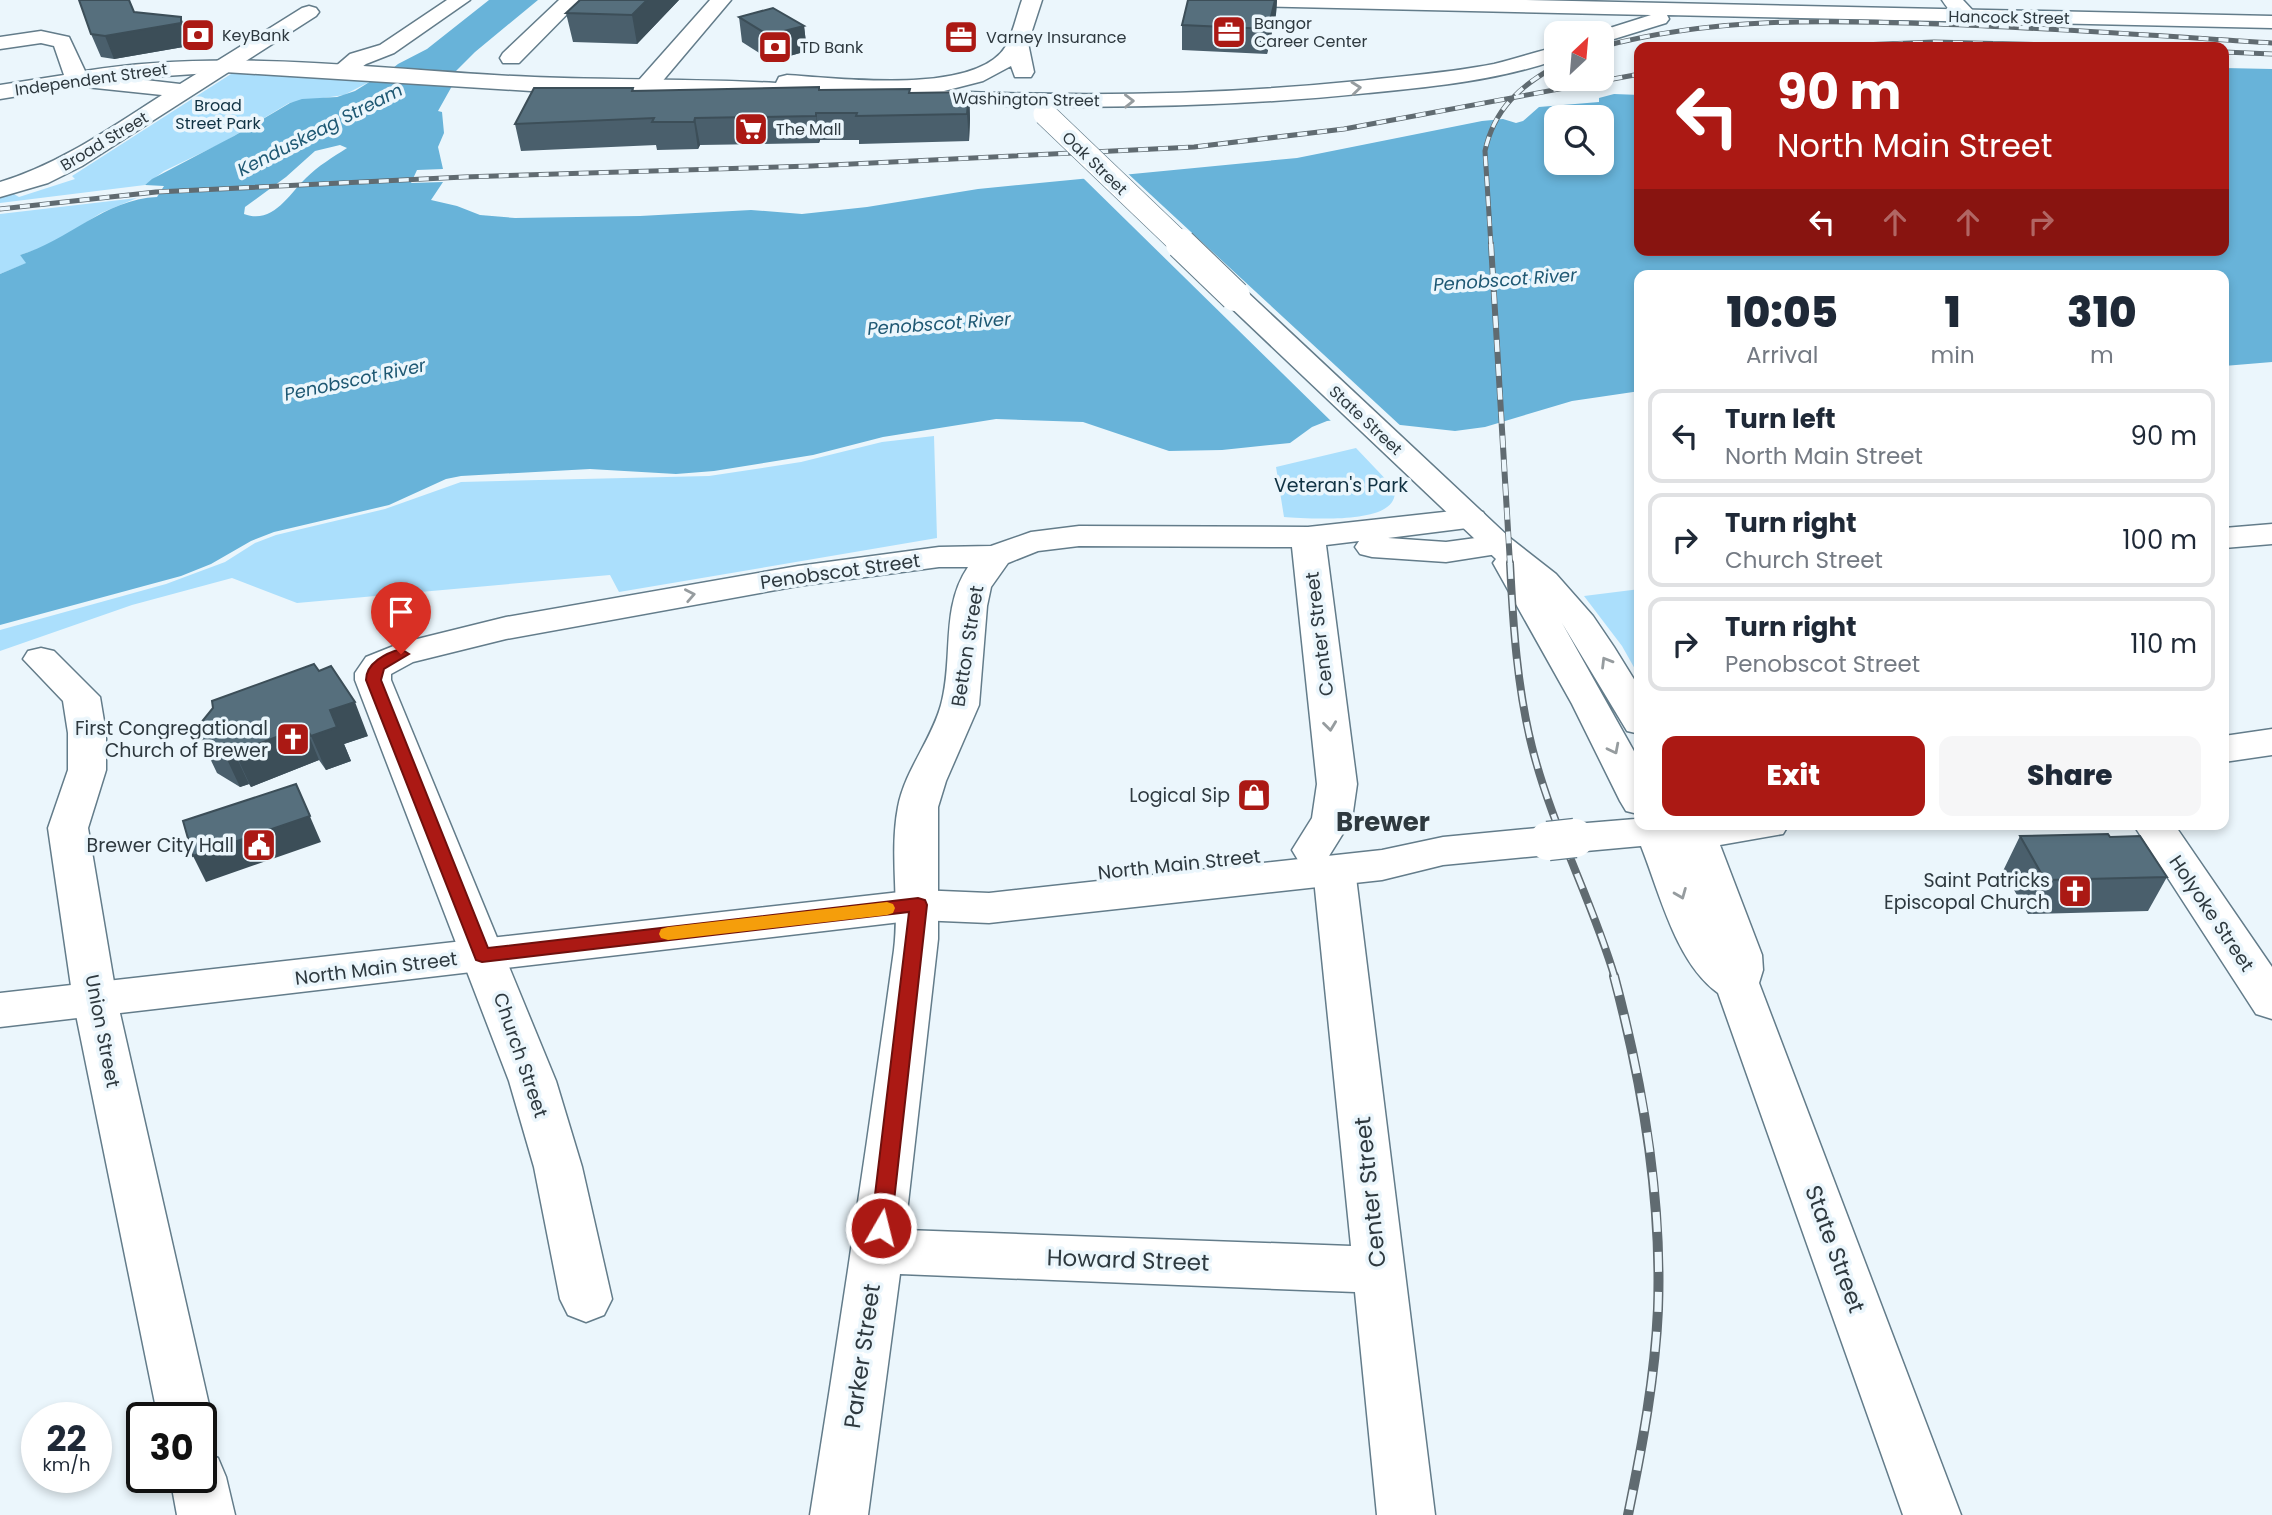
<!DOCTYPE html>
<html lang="en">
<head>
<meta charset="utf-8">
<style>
  :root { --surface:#fff; --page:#f6f6f7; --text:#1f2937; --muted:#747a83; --line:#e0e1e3; --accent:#ab1914 }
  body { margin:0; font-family:Poppins,sans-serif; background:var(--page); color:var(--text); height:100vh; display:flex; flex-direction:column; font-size:26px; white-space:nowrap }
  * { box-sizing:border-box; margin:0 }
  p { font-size:23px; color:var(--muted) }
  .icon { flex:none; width:38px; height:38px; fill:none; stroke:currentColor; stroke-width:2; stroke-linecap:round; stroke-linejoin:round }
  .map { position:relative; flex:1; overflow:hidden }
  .drawer { position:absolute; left:1634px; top:270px; width:595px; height:560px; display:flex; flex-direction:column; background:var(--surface); border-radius:14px; box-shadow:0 4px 10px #0003 }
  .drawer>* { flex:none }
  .hud { position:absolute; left:1634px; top:42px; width:595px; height:214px; border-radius:14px; box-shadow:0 4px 10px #0003; background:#ab1914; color:#fff; overflow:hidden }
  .needle { width:46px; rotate:26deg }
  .controls { position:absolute; left:1544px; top:21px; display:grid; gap:14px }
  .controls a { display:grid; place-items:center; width:70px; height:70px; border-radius:14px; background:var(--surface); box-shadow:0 4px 10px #0003; font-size:35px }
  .speed { position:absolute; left:21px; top:1402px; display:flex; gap:14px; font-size:35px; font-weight:700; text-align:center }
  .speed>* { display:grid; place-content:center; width:91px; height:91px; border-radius:50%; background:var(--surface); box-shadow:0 4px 10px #0003; line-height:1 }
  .speed small { font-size:18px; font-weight:400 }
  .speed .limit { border:4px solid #111; border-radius:10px; background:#fff; color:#111 }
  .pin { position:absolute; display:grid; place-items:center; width:60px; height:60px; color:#fff; margin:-72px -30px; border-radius:50% 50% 50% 0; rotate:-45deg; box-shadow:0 0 7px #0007 }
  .pin .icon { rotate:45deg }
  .me { position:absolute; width:77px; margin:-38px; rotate:8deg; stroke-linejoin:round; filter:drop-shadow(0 0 5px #0008) }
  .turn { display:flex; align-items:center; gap:24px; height:147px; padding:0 28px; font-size:32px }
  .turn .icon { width:91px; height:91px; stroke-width:2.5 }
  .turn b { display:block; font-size:49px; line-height:60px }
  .lanes { display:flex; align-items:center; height:66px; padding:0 28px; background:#0003; justify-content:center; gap:35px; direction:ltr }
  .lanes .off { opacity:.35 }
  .eta { display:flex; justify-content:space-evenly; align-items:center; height:119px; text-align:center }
  .eta b { font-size:42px; font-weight:800; line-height:49px }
  .action { display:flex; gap:14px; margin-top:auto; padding:14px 28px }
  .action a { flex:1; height:80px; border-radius:14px; background:var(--accent); color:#fff; font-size:28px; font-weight:800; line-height:80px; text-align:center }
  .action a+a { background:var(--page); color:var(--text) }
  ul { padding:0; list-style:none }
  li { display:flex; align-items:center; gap:21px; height:94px; margin:0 14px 10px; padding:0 14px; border:4px solid var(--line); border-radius:14px }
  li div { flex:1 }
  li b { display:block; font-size:26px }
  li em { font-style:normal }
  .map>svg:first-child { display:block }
  .green { fill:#abdffc }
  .water { fill:#68b3d9; fill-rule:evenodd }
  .pier { fill:#ebf6fc }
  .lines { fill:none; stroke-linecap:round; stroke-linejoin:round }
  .minor-casing { stroke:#637c8a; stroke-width:3 }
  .major-casing { stroke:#637c8a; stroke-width:3 }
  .minor { fill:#fff; fill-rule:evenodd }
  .major { fill:#fff; fill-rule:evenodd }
  .rail-far3-casing { stroke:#606b71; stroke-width:5 }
  .rail-far2-casing { stroke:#606b71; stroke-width:6 }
  .rail-far1-casing { stroke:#606b71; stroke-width:8 }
  .rail-casing { stroke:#606b71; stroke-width:10 }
  .rail-far3 { stroke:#ebf6fc; stroke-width:3.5; stroke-dasharray:10; stroke-linecap:butt }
  .rail-far2 { stroke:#ebf6fc; stroke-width:4.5; stroke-dasharray:12; stroke-linecap:butt }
  .rail-far1 { stroke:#ebf6fc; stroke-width:5; stroke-dasharray:16; stroke-linecap:butt }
  .rail { stroke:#ebf6fc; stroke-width:7; stroke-dasharray:20; stroke-linecap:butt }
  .major-bridge-far2-casing { stroke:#637c8a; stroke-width:24; stroke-linecap:butt }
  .major-bridge-far1-casing { stroke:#637c8a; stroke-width:32; stroke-linecap:butt }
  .major-bridge-casing { stroke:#637c8a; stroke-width:41; stroke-linecap:butt }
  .major-bridge-far2 { stroke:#fff; stroke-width:23 }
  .major-bridge-far1 { stroke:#fff; stroke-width:30 }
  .major-bridge { stroke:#fff; stroke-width:38 }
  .wall { fill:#4a5f6c }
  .shaded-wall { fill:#3c4e58 }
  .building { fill:#566f7d; stroke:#3c4e58; stroke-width:2 }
  .oneway { stroke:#969c9f }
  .route { fill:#ab1914; stroke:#6f100d; stroke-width:2 }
  .slow { fill:#f59e0b }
  .labels { text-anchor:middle; stroke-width:7; stroke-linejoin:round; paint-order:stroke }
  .far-street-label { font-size:16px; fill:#2e393f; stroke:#ebf6fc }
  .far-poi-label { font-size:16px; fill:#2e393f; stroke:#ebf6fc; text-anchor:start }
  .far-park-label { font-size:16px; fill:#103243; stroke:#ebf6fc }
  .far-water-label { font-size:18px; font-style:italic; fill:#1e5873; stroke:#ebf6fc }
  .park-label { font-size:19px; fill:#103243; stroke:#ebf6fc }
  .street-label { font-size:19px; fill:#2e393f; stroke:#ebf6fc }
  .poi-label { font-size:19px; fill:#2e393f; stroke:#ebf6fc; text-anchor:end }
  .near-street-label { font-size:23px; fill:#2e393f; stroke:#ebf6fc }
  .district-label { font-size:26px; font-weight:bold; fill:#2e393f; stroke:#ebf6fc }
</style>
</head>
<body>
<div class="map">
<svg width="2272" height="1515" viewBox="0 0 2272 1515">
  <rect width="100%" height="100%" fill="#ebf6fc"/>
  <path class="green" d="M238 73 371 81 344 95 289 103 224 142 164 171 145 185 0 203V197L12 193 19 197 75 179 72 176 231 74Z
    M137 198 101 213 50 245 20 255 27 263 0 274V214Z
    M934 436 937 538 619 592 610 575 297 603 232 578 132 605 0 651V630L166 584 225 562 255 543 276 535 385 509 461 482 709 476 801 462 882 442Z
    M1356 448 1394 488C1404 527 1305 518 1284 517L1276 467Z
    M1640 589V678L1622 646 1584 596Z"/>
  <path class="water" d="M489 0H538L475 52 443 84 452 86 438 111 442 112 444 133 438 147 443 169 417 170 411 183 443 182 431 200 457 206 480 215 515 218 640 216 751 210 802 214 867 207 978 189 1297 158 1482 121 1503 119 1516 123 1523 121 1539 107 1599 102V98L1614 94 1640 95V250H2224V68L2272 69V362L2224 366V275H1640V391L1572 401 1485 427 1455 431 1346 419 1327 421 1312 427 1290 443 1222 450 1169 451 1083 422 996 419 883 437 813 455 714 471 676 474 590 469 461 476 446 479 389 505 274 532 251 541 211 564 181 576 0 625V274L26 263 20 255C68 241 105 199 157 197L164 186 145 185 152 179 234 136 290 103 302 99 337 97 355 91 371 81H377L398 64 427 49ZM1556 117H1601V163H1556ZM340 145 347 148C333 157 318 166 306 178 289 194 273 225 244 214L245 207 286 177 315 151Z"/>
  <path class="pier" d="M1124 170 1403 428 1346 422 1334 424 1080 175Z"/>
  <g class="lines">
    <g class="minor-casing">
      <path id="minor" d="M447 0H470L394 53 366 64 348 77H332L329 72 350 54 380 45Z
        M559 0H581L519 63H503L500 58 503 53Z
        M710 0H731L655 90H639L636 85 639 80Z
        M1942 0H1963L1978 16 1975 20C1960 24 1950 12 1942 0Z
        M309 6 316 8 319 12 316 16 82 166 48 183 0 197V182C60 164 110 128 162 95L76 86 68 84 65 79 68 74 76 72 180 84 302 8Z
        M1471 509 1483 512 1487 519 1483 526 1388 538 1446 542 1498 535 1510 538 1515 545 1510 552 1446 562 1372 557 1360 554 1355 547 1359 541 1326 545 1357 784 1352 819 1329 856 1349 859 1355 869 1435 1515H1377L1355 1292 900 1274 868 1515H810C840 1327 868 1139 894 950 900 903 889 854 898 807 905 770 931 741 941 705 954 659 940 608 968 567H939L798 586 506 639 413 662 391 674V680L556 1081 582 1167 612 1299 604 1315 586 1322 568 1315 560 1299 534 1167 509 1081 355 680V673L366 657 401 643 506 617 798 566 939 547 991 546 1031 532 1079 526 1308 527ZM1079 546 1292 547 1317 784 1312 818 1292 850 1298 860 1312 864 1317 863 1313 869 1351 1246 905 1230 938 939V807L946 781 979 705 987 606 991 587 1008 563 1038 551Z
        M2272 524V544L2224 548V528Z
        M41 648 54 651 100 697 106 733V770L88 828 117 1000 212 1418 201 1438V1418H158L73 1000 48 828 68 770V733L63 701 23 659 28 651Z
        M2133 824H2174L2272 967V1019L2256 1014Z
        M201 1451 218 1458 226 1477 235 1515H177L170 1477H201Z"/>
    </g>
    <g class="major-casing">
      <path id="major" d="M1022 0H1042L1028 43 1034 72 1031 77H1015L1011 66 983 81 944 91C1082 97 1220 95 1358 81 1403 76 1449 73 1494 64 1515 59 1535 52 1556 47V60C1495 81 1431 87 1368 93 1217 109 1067 109 916 103L908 101 905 96 907 94 825 91 822 96 814 98 683 92 531 91 224 72 121 79 0 99V85L64 75 54 46 41 43 0 49V37L41 31 69 37 85 71C220 49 359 67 494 75 588 81 682 78 776 83L779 77 787 75C837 78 976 96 1006 46 1013 33 1017 14 1022 0Z
        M1233 0H1526L2272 16V28L1667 15 1669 19 1666 23 1601 43V33H1594L1651 15 1243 6 1236 4Z
        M1235 288 1245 290 1510 538 1556 574 1593 616 1614 647 1640 689V734L1627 731 1562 623 1640 762V824H1789L1783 834 1720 845 1762 955 1763 970 1759 983 1961 1515H1903L1718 993C1676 963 1660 894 1641 846L1575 852 1564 849 1548 855 1443 865 1382 880 989 923 918 920 0 1027V993L918 890 989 893 1382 850 1443 837 1548 827 1559 830 1575 824 1635 819 1638 814 1626 811 1620 801 1572 704 1493 563 1496 559 1225 302 1221 296 1225 290Z
        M2272 729V755L2224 762V736Z"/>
    </g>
    <use href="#minor" class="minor"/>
    <use href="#major" class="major"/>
    <g class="rail-far3-casing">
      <path id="rail-far3" d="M1601 47C1712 17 1824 20 1938 24 2050 28 2161 36 2272 43
        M1813 47 1934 42 2135 47
        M2224 52 2272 54
        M0 209 156 192 464 177 811 166 1194 147 1344 129 1640 74
        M1491 246 1485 151C1494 109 1520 86 1556 66"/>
    </g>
    <g class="rail-far2-casing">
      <path id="rail-far2" d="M1491 244 1510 564"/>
    </g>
    <g class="rail-far1-casing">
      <path id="rail-far1" d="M1510 563C1513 624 1517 687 1532 747 1552 827 1592 900 1615 978"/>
    </g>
    <g class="rail-casing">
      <path id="rail" d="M1614 976C1643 1085 1662 1196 1658 1309 1655 1378 1642 1447 1628 1515"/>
    </g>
    <use href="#rail-far3" class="rail-far3"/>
    <use href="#rail-far2" class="rail-far2"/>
    <use href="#rail-far1" class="rail-far1"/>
    <use href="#rail" class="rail"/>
    <g class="major-bridge-far2-casing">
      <path id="major-bridge-far2" d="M1045 114 1183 246"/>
    </g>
    <g class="major-bridge-far1-casing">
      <path id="major-bridge-far1" d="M1181 244 1235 296"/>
    </g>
    <g class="major-bridge-casing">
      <path id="major-bridge" d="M1548 841 1575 838"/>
    </g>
    <use href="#major-bridge-far2" class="major-bridge-far2"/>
    <use href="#major-bridge-far1" class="major-bridge-far1"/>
    <use href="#major-bridge" class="major-bridge"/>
  </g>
  <path class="wall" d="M580 0H679L637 44 573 42 566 13Z
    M1188 0H1277L1276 14 1267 54 1182 50V25Z
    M134 12 189 40V46L114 59 101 57 91 34Z
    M739 17 804 26 807 51 772 61 742 42Z
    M633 88 634 91 910 89V93L969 92 970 119 969 141 859 144V140H820L819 143 700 145 698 149 657 150 656 145 521 151 515 124Z
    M213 708 368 736 344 744 351 761 326 770 319 760 251 787 249 784 240 787 217 773 196 729Z
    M2020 836 2110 837 2167 877 2148 911 2028 914 2003 871Z"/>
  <path class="shaded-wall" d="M647 0H679L637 44 632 15Z
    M1275 0H1277L1276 14 1267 54 1268 29Z
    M181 17 189 40V46L114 59 105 36Z
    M804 26 807 51 772 61 768 35Z
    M969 92 970 119 969 141 967 114Z
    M816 113 820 140 819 143 816 116Z
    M695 118 700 145 698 149 694 122Z
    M355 702 368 736 344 744 351 761 326 770 311 736 330 710Z
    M305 726 319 760 251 787 235 753Z
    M233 750 249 784 240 787 224 753Z
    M296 784 321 842 206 882 193 856Z"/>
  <path class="building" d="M79 0H129L134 12 181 17V23L105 36 91 34Z
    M580 0H647L632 15 566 13Z
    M1188 0H1275L1268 29 1182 25Z
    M773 8 804 26 768 35 739 17Z
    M819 87V90L910 89 909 93 969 92 967 114 856 116 857 113H816V116L695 118 694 122H652L654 118 515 124 534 88H633L632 91Z
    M314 664 319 671 331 666 355 702 330 710 337 727 311 736 305 726 235 753 233 750 224 753 201 739 196 729 213 708 212 701Z
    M296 784 310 816 193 856 183 821Z
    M2108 834 2110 837 2140 836 2167 877 2045 880 2020 836Z"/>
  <defs><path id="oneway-chevron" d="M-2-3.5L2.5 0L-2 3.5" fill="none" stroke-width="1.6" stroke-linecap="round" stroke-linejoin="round" transform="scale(1.75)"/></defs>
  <g class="oneway">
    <use href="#oneway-chevron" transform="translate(1356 88) rotate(-6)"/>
    <use href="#oneway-chevron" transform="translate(1129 101) rotate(-1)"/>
    <use href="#oneway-chevron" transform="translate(690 595) rotate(-11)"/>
    <use href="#oneway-chevron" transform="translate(1606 662) rotate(-121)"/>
    <use href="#oneway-chevron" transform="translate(1330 726) rotate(83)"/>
    <use href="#oneway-chevron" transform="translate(1614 749) rotate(63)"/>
    <use href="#oneway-chevron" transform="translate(1681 894) rotate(68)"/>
  </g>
  <path class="route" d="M401 649 409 654 384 669 381 680 488 948 918 898 925 900 927 905 891 1228 888 1235 881 1237 874 1235 871 1228 909 912 482 962 476 960 366 680C366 663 386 653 401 649Z"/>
  <path class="slow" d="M887 902 893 904 895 908 893 913 887 915 668 940 661 938 659 934 661 929 668 927Z"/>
  <defs>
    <g id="office-square" transform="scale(1.75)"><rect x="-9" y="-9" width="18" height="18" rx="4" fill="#ab1914" stroke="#ebf6fc"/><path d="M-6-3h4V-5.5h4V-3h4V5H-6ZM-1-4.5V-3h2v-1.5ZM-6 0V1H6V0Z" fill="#fff"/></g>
    <g id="bank-square" transform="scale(1.75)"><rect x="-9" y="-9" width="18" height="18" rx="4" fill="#ab1914" stroke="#ebf6fc"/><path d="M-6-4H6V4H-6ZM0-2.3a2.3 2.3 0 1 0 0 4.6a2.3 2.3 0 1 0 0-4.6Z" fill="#fff"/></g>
    <g id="supermarket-square" transform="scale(1.75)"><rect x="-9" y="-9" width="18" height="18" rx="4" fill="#ab1914" stroke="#ebf6fc"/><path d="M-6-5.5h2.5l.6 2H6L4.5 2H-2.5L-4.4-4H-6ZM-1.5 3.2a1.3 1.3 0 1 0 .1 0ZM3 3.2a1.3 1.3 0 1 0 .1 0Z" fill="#fff"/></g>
    <g id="church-square" transform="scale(1.75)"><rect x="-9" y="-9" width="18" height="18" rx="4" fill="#ab1914" stroke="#ebf6fc"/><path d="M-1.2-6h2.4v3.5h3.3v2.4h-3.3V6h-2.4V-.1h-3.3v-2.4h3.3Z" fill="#fff"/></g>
    <g id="shop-square" transform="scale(1.75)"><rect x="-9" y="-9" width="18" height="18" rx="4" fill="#ab1914" stroke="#ebf6fc"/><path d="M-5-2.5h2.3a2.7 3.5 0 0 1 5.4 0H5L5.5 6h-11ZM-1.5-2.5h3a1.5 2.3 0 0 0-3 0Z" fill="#fff"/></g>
    <g id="civic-square" transform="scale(1.75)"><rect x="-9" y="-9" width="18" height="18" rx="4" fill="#ab1914" stroke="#ebf6fc"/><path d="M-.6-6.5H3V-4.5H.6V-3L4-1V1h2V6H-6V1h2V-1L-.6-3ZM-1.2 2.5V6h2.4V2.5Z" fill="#fff"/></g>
  </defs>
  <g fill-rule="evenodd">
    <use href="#office-square" x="1229" y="32"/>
    <use href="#bank-square" x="198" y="35"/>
    <use href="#office-square" x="961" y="37"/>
    <use href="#bank-square" x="775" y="47"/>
    <use href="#supermarket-square" x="751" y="129"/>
    <use href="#church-square" x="293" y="739"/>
    <use href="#shop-square" x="1254" y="795"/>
    <use href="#civic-square" x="259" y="845"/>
    <use href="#church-square" x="2075" y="891"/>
  </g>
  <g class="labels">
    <g class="far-street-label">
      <text transform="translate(2009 17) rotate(1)" y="6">Hancock Street</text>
      <text transform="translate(91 79) rotate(-8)" y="6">Independent Street</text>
      <text transform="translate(1026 99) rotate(1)" y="6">Washington Street</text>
      <text transform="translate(104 141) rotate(-31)" y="6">Broad Street</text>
      <text transform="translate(1095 163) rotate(44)" y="6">Oak Street</text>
      <text transform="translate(1366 420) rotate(43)" y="6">State Street</text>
    </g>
    <g class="far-poi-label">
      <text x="1254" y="29">Bangor<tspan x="1254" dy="18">Career Center</tspan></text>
      <text x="222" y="41">KeyBank</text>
      <text x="986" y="43">Varney Insurance</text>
      <text x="800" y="53">TD Bank</text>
      <text x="776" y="135">The Mall</text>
    </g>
    <g class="far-park-label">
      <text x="218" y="111">Broad<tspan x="218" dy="18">Street Park</tspan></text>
    </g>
    <g class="far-water-label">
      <text transform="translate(320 130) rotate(-27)" y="6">Kenduskeag Stream</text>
      <text transform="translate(1505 280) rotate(-4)" y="6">Penobscot River</text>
      <text transform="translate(939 324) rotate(-4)" y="6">Penobscot River</text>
      <text transform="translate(355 380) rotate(-12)" y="6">Penobscot River</text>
    </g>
    <g class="park-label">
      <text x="1341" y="492">Veteran's Park</text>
    </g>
    <g class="street-label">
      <text transform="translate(840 571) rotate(-8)" y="7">Penobscot Street</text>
      <text transform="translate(1319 634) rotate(-97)" y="7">Center Street</text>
      <text transform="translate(967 646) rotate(-81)" y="7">Betton Street</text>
      <text transform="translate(1179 864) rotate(-6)" y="7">North Main Street</text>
      <text transform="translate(2212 913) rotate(56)" y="7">Holyoke Street</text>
      <text transform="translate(376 968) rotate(-7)" y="7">North Main Street</text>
      <text transform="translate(103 1031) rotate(79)" y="7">Union Street</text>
      <text transform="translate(521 1055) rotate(71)" y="7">Church Street</text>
    </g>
    <g class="poi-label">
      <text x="268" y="735">First Congregational<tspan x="268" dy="22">Church of Brewer</tspan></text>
      <text x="1230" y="802">Logical Sip</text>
      <text x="234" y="852">Brewer City Hall</text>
      <text x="2050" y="887">Saint Patricks<tspan x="2050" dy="22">Episcopal Church</tspan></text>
    </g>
    <g class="near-street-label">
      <text transform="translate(1370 1192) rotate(-96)" y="8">Center Street</text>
      <text transform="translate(1835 1249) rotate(70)" y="8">State Street</text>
      <text transform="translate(1128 1260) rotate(2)" y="8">Howard Street</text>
      <text transform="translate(862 1356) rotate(-82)" y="8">Parker Street</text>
    </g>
    <g class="district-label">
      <text x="1383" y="831">Brewer</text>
    </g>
  </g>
</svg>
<div class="controls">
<a><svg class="needle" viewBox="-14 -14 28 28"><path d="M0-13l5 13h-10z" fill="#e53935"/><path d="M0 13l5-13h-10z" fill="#747a83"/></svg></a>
<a><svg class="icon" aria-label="search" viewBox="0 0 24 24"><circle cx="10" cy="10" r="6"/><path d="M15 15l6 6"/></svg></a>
</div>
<div class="speed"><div>22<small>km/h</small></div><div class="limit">30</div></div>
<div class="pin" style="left:401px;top:654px;background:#d93025"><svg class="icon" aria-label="arrive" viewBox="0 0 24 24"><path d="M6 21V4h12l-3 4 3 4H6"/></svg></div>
<svg class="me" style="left:881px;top:1228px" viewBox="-20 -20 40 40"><circle r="17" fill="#ab1914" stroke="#fff" stroke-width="3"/><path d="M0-11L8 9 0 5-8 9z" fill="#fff"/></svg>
<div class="hud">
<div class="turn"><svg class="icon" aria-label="left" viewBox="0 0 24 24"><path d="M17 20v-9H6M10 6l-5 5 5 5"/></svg><div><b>90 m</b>North Main Street</div></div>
<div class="lanes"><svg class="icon" aria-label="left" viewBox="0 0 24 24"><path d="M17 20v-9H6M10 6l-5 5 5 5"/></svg><svg class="icon off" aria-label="ahead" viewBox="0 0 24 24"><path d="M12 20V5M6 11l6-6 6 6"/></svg><svg class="icon off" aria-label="ahead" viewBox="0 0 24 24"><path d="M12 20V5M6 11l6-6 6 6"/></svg><svg class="icon off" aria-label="right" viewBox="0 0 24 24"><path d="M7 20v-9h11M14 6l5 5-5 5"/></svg></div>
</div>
<section class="drawer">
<div class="eta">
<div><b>10:05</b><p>Arrival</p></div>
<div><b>1</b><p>min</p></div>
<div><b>310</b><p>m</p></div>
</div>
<ul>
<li><svg class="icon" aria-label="left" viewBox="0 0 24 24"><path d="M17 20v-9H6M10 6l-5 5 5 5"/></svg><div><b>Turn left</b><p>North Main Street</p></div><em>90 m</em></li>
<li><svg class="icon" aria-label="right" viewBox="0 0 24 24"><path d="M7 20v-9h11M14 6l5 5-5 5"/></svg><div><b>Turn right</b><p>Church Street</p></div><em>100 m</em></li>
<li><svg class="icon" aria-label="right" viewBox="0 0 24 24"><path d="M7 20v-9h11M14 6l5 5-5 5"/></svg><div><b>Turn right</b><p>Penobscot Street</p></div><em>110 m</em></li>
</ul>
<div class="action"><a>Exit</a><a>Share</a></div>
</section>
</div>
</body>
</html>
